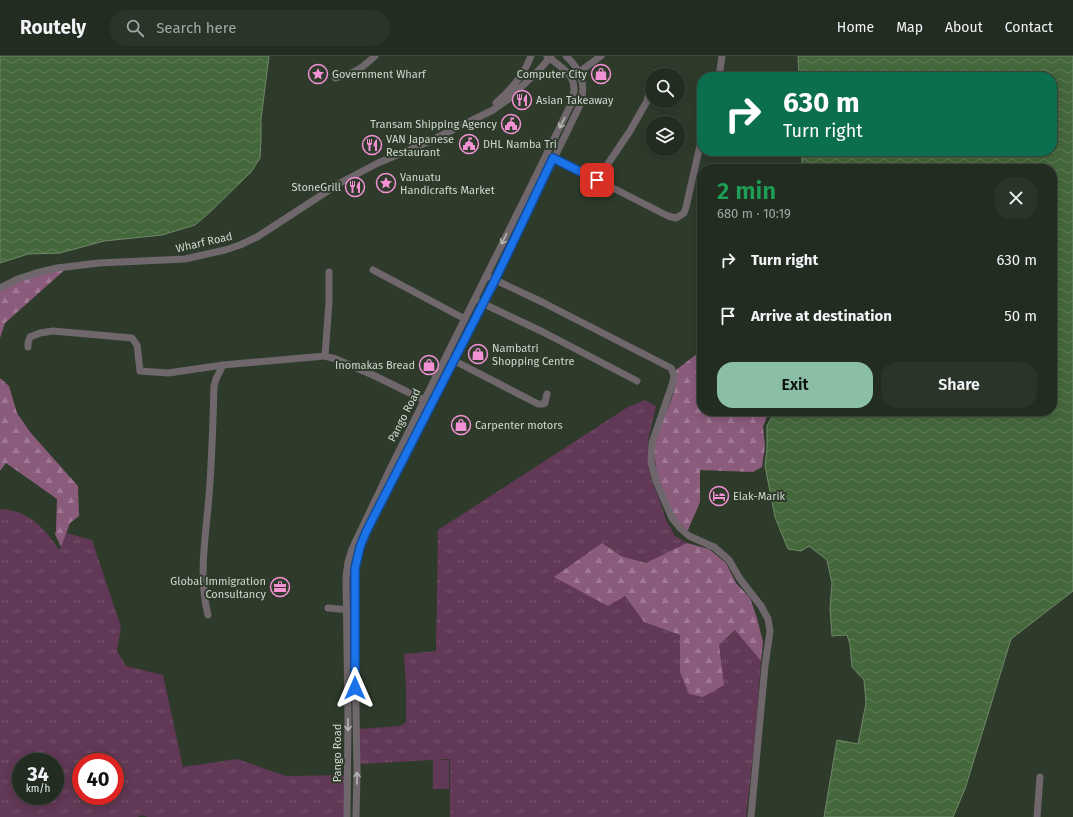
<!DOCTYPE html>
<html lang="en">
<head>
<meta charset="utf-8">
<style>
  :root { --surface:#222c20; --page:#2a3429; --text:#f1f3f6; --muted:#a2a7a5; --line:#3f483e; --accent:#8abfa5 }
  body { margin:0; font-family:"Fira Sans",sans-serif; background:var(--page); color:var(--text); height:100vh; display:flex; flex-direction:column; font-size:15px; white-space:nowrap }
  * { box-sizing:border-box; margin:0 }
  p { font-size:13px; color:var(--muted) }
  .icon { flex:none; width:22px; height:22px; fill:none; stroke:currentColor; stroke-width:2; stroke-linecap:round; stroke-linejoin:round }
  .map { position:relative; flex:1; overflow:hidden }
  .panel { position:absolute; left:697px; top:108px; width:360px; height:252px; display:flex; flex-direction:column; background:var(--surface); border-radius:16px; box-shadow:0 2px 10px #0003,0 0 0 1px var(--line) }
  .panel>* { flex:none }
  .banner { position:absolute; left:697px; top:16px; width:360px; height:84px; border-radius:16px; box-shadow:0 2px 10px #0003,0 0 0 1px var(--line); background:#0b6e4f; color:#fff; overflow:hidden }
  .fabs { position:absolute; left:645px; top:12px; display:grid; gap:8px }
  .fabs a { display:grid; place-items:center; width:40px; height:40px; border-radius:50%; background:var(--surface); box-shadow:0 2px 10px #0003,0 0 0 1px var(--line); font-size:20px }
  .speed { position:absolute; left:12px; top:697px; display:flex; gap:8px; font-size:20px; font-weight:700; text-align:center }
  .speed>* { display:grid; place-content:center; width:52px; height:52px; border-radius:50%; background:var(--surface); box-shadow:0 2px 10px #0003,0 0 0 1px var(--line); line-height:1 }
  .speed small { font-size:10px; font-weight:400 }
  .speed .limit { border:6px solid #d22; background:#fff; color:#111 }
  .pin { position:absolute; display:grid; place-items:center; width:34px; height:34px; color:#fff; margin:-17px; border-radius:8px; box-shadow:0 2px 6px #0006 }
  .me { position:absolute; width:44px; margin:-22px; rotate:0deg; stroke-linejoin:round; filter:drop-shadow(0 0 3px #0008) }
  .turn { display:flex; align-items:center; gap:14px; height:84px; padding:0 20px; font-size:18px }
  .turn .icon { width:52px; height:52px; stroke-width:2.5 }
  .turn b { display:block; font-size:28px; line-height:34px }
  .round { display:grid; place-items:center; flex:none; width:42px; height:42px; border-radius:16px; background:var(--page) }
  .summary { display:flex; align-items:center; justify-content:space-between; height:68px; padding:0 20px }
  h1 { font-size:24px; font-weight:600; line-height:30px; color:#1e9e55 }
  .button { display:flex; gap:8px; margin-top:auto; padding:8px 20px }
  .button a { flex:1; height:46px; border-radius:16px; background:var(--accent); color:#111; font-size:16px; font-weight:600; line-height:46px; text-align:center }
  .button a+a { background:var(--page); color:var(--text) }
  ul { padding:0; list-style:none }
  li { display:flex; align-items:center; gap:12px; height:56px; padding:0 20px }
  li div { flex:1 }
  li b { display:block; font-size:15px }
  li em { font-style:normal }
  header { display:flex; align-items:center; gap:24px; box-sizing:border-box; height:56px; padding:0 20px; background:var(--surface); border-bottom:1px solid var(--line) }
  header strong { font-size:19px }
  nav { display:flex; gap:22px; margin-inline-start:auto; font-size:14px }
  .search { width:280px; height:36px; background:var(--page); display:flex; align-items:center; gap:10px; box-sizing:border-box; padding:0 14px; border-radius:16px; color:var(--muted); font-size:15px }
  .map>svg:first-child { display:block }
  .grass { fill:url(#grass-tufts); fill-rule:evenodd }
  .forest { fill:url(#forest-firs) }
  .pitch { fill:#613855 }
  .water { fill:url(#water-waves); stroke:#6f8968 }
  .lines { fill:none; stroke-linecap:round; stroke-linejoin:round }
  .minor { stroke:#70676d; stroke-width:7 }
  .oneway { stroke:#b3b6b1 }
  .route-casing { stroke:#114b97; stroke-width:10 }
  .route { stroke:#1a73e8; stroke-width:7 }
  .labels { text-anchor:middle; stroke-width:4; stroke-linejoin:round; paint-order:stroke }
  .poi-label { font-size:11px; fill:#d0d8ce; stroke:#2e3b2b; text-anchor:start }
  .street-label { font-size:11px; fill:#d0d8ce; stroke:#2e3b2b }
</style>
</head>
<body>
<header>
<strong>Routely</strong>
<div class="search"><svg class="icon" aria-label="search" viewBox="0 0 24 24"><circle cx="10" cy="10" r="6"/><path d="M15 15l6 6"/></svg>Search here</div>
<nav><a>Home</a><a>Map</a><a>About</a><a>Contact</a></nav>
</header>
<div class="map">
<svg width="1073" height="761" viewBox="0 0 1073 761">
  <defs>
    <pattern id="grass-tufts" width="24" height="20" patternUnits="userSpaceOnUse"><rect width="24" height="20" fill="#613855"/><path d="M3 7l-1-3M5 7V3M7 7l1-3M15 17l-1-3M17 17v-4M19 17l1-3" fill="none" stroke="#77546c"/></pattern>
    <pattern id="forest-firs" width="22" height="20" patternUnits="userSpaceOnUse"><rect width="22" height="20" fill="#8b5b7c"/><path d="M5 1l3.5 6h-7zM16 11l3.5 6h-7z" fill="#9f7993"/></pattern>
    <pattern id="water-waves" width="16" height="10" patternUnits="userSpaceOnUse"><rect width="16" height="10" fill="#45673c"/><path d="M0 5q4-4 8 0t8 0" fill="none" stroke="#5f7c57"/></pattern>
  </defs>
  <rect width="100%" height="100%" fill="#2e3b2b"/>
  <path class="grass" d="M645 344 656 350 648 385V407L652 426 660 445 666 464 675 480 687 487 647 507 621 500 602 487 625 540 644 566 680 579V616L719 589 736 574 761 605 755 681 746 761H450V703L360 708 359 673 400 670 406 666V631L404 598 436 595 438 474 628 351Z
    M0 453C29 455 44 471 59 494L61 491 66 477 92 484 121 571 117 595 126 610 163 619 183 711 237 703 286 720 349 719V761H148L141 759 138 761H0ZM21 706H55V740H21ZM81 706H115V740H81Z"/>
  <path class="forest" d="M68 211 5 267 0 282V231Z
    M702 294V355H769L763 371 765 390 762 411 753 416 700 414V446L688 474 682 473C668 453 651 412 655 387 659 367 673 347 676 326 677 323 676 318 676 314Z
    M0 322 9 330 17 357 30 376 78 430 79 460 70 467 61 491 55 478 56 475 57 443 6 407 0 415Z
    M602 487 621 500 646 507 687 487 709 493 726 507 736 527 750 542 757 562 763 586 761 605 735 574 719 589 724 629 703 641 689 638 680 616V579L644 566 625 540 608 550 554 521Z"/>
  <path class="pitch" d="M433 704H449V733H433Z"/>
  <path class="water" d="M0 0H269L261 63V84L260 102 251 116 210 156 195 169 162 179 104 185 60 197 28 198 0 207Z
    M798 0H1073V535L1011 583 965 733 953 761H824L837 684 858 688 866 647 864 624 852 611 850 588 847 579 832 580 830 552 832 527 827 504 809 490 801 495 788 493 775 461 765 410 767 392V370L775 355H1052V113H802V95H1052V21H799Z"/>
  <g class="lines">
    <path class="minor" d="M575 19 601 0
      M654 19 656 17
      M719 21 722 0
      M335 22C355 17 360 14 375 0
      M496 47C511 34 524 19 531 0
      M550 100 668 160 676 162 684 157 686 151 702 81
      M597 124 630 75 647 45 652 24
      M373 214 465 263
      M491 222 542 246 671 312 674 319 673 326 652 387 651 406 656 425 672 462 680 472 689 480 714 491 729 504 740 523 761 550 768 563 770 575 765 610 751 761
      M0 232 18 223 36 217 57 212 99 207 185 203 225 194 240 189 257 181 340 127 378 107 428 86 493 54 510 42 541 12 551 0
      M480 246 543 276 637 325
      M28 291V287L30 281 40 277 53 275 132 282 137 289 140 315 168 317 223 309 325 300 336 303 375 320 428 346
      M325 300 329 246V216
      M451 303 538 348H543L545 347 547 338
      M328 552 350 554
      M208 559C198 520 206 479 209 440 212 403 213 367 214 330L216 323 223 309
      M347 761 348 663 346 521 348 506 352 493 393 407 528 136 571 48C581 20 565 15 547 0
      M356 761 357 716 354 527 357 501 366 476 495 224 580 49C587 29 581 14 566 0
      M1037 761 1040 721"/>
  </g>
  <defs><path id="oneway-shaft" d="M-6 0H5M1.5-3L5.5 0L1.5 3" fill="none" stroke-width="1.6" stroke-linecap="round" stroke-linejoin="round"/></defs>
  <g class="oneway">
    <use href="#oneway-shaft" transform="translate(562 67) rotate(117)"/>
    <use href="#oneway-shaft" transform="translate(504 183) rotate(117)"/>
    <use href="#oneway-shaft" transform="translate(348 669) rotate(90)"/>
    <use href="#oneway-shaft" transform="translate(357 722) rotate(-89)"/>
  </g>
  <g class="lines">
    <g class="route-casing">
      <path id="route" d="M355 632V513L360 491 366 476 495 224 553 102 597 124"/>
    </g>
    <use href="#route" class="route"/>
  </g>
  <defs>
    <g id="sight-ring" transform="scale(1)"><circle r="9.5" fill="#2e3b2b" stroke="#f391d5" stroke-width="1.5"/><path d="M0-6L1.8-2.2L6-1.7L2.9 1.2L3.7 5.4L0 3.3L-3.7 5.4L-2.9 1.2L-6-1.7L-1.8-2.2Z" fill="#f391d5"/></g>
    <g id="shop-ring" transform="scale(1)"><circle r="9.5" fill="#2e3b2b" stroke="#f391d5" stroke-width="1.5"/><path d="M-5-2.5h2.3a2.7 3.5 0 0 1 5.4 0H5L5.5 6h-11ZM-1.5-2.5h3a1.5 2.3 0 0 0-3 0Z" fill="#f391d5"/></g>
    <g id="restaurant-ring" transform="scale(1)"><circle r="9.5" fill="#2e3b2b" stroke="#f391d5" stroke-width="1.5"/><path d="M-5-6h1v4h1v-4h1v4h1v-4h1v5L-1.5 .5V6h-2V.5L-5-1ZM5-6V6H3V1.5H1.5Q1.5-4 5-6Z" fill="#f391d5"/></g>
    <g id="civic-ring" transform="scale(1)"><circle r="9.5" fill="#2e3b2b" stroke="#f391d5" stroke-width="1.5"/><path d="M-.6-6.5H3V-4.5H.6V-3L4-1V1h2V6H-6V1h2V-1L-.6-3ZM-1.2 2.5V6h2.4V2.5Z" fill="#f391d5"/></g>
    <g id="hotel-ring" transform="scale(1)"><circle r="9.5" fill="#2e3b2b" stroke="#f391d5" stroke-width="1.5"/><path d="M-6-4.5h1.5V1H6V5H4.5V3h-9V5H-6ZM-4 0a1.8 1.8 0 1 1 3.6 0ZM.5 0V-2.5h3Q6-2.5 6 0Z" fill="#f391d5"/></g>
    <g id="office-ring" transform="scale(1)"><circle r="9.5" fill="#2e3b2b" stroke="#f391d5" stroke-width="1.5"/><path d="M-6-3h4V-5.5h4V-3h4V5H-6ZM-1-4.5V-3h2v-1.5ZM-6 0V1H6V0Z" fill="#f391d5"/></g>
  </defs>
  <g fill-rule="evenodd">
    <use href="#sight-ring" x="318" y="18"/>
    <use href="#shop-ring" x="601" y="18"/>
    <use href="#restaurant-ring" x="522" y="44"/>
    <use href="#civic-ring" x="511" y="68"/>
    <use href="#civic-ring" x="469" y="88"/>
    <use href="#restaurant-ring" x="372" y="89"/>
    <use href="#sight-ring" x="386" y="127"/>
    <use href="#restaurant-ring" x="355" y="131"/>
    <use href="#shop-ring" x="478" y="298"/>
    <use href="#shop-ring" x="429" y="309"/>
    <use href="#shop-ring" x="461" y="369"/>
    <use href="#hotel-ring" x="719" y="440"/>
    <use href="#office-ring" x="280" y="531"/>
  </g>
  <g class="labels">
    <g class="poi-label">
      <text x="332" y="22">Government Wharf</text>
      <text x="587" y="22" text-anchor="end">Computer City</text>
      <text x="536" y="48">Asian Takeaway</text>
      <text x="497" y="72" text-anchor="end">Transam Shipping Agency</text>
      <text x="386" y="87">VAN Japanese<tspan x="386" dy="13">Restaurant</tspan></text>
      <text x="483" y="92">DHL Namba Tri</text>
      <text x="400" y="125">Vanuatu<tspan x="400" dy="13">Handicrafts Market</tspan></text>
      <text x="341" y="135" text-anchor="end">StoneGrill</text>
      <text x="492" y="296">Nambatri<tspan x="492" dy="13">Shopping Centre</tspan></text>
      <text x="415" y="313" text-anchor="end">Inomakas Bread</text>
      <text x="475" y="373">Carpenter motors</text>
      <text x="733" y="444">Elak-Marik</text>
      <text x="266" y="529" text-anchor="end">Global Immigration<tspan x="266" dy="13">Consultancy</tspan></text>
    </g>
    <g class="street-label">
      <text transform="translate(204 186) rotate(-13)" y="4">Wharf Road</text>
      <text transform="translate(404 359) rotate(-63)" y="4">Pango Road</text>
      <text transform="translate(337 697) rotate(-90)" y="4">Pango Road</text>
    </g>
  </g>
</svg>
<div class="fabs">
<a><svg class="icon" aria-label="search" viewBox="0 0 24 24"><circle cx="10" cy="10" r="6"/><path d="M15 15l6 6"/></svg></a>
<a><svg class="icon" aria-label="layers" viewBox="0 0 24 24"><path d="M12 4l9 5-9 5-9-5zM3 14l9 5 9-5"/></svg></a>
</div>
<div class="speed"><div>34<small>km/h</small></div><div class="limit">40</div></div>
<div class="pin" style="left:597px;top:124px;background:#d93025"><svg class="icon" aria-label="arrive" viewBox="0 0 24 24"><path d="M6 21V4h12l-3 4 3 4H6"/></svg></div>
<svg class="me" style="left:355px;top:632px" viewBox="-20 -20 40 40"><path d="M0-17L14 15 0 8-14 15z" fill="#1a73e8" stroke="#fff" stroke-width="4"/></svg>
<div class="banner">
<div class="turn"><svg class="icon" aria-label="right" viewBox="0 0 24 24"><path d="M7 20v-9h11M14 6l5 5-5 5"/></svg><div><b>630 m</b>Turn right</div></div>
</div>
<section class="panel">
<div class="summary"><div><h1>2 min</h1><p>680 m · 10:19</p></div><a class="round"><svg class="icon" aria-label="close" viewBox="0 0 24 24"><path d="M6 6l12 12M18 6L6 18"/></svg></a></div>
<ul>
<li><svg class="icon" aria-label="right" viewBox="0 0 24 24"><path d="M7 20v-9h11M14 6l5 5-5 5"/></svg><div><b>Turn right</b></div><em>630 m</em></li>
<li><svg class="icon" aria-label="arrive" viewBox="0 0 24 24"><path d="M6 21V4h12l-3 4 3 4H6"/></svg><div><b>Arrive at destination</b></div><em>50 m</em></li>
</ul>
<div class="button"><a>Exit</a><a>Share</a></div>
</section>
</div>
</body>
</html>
